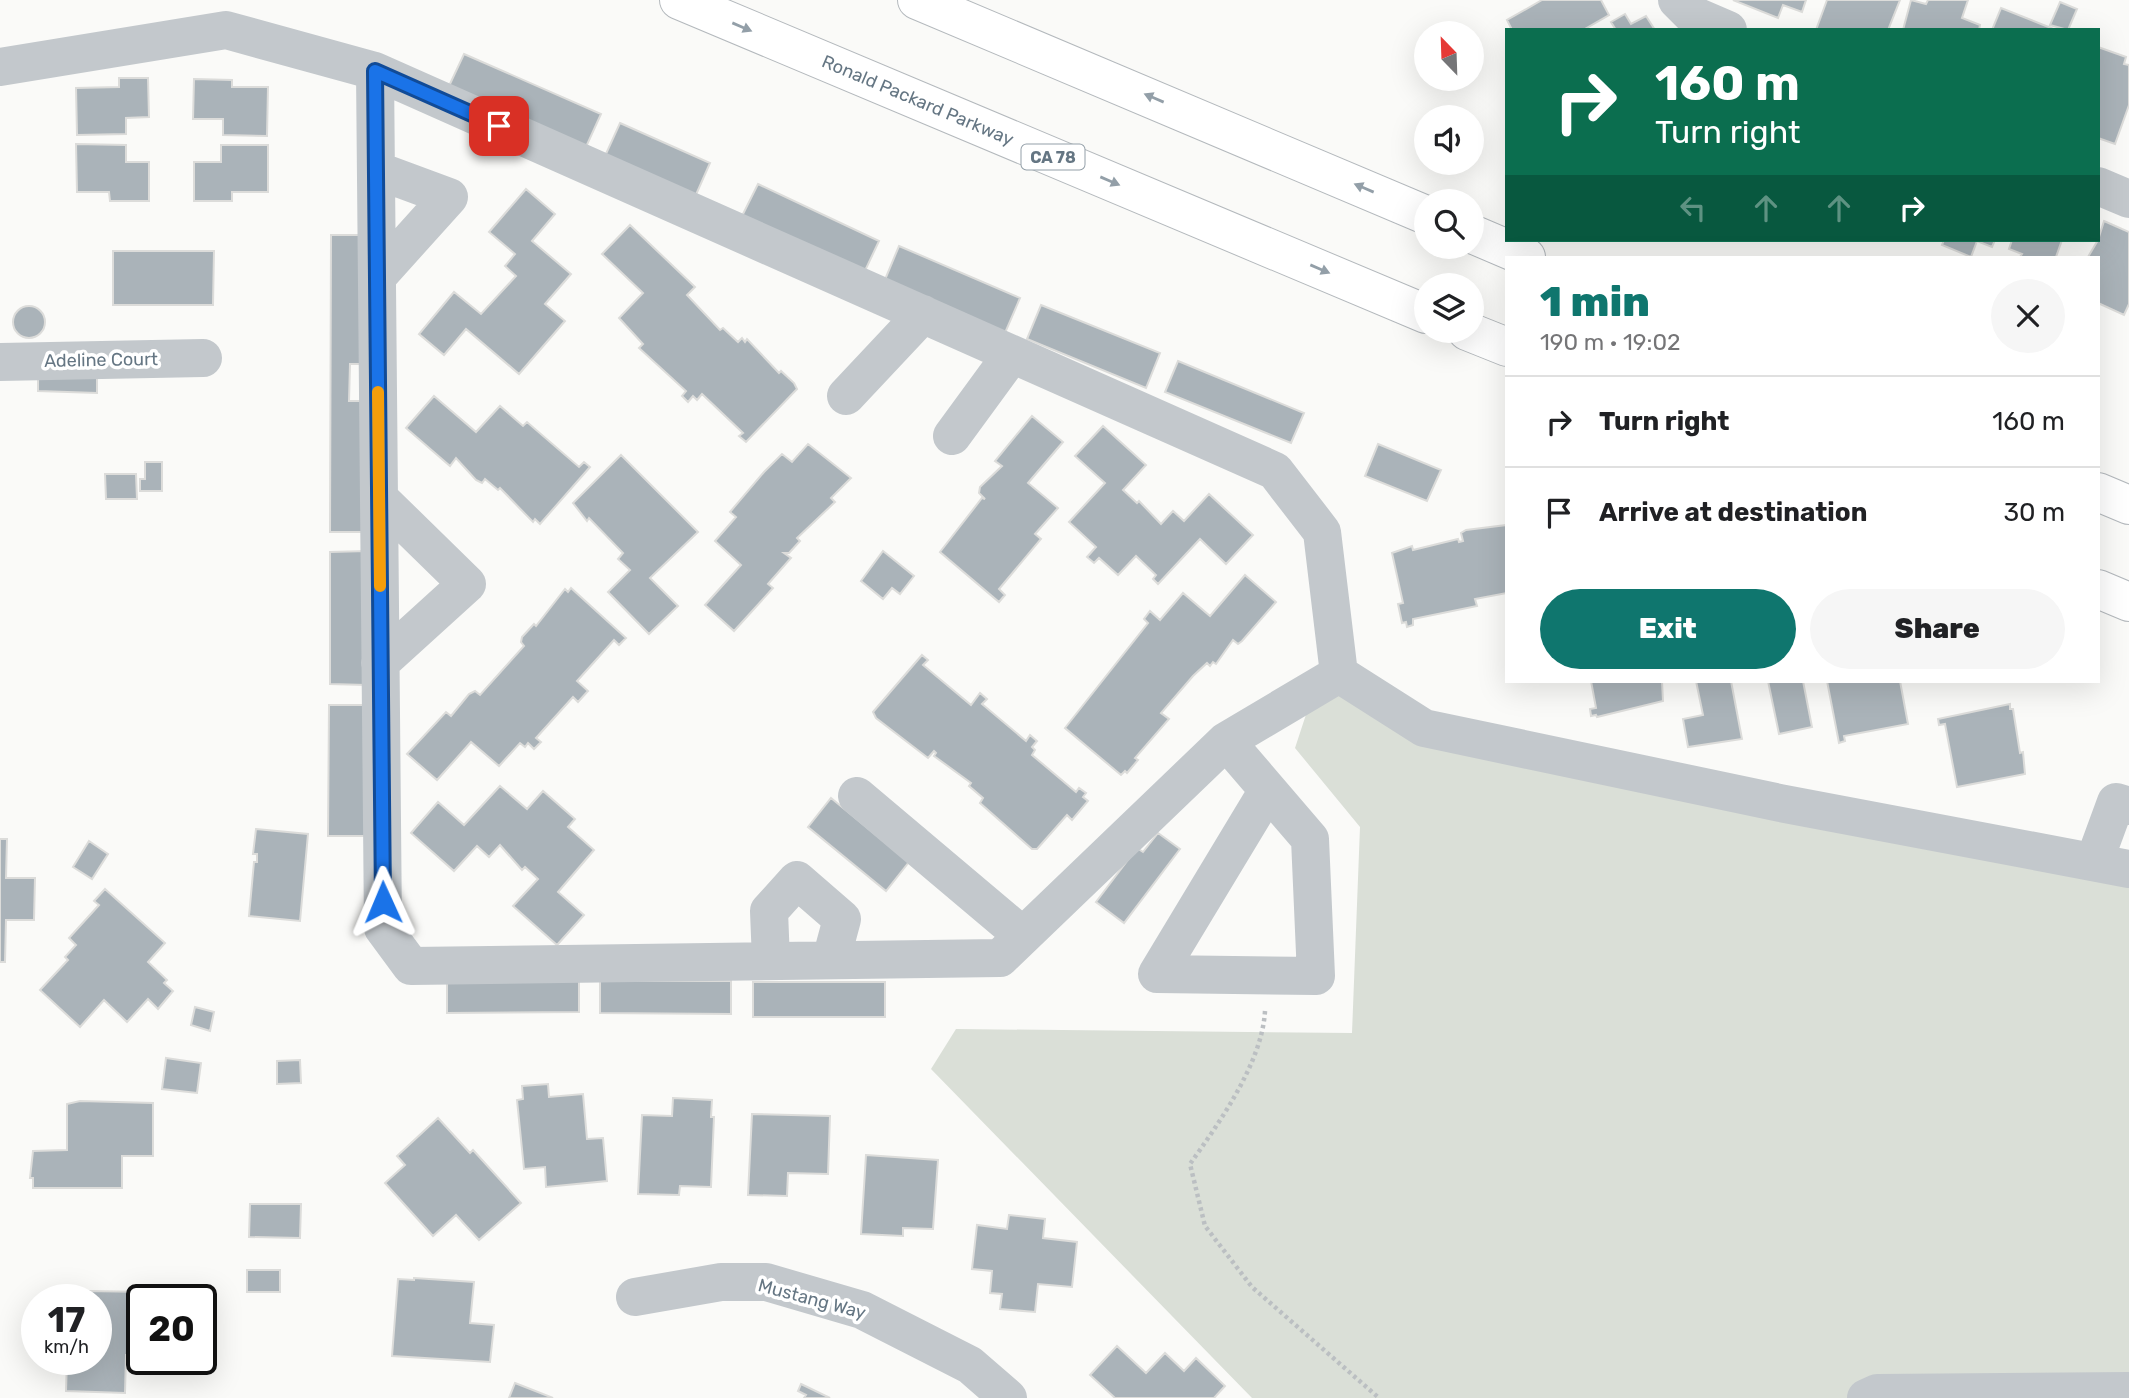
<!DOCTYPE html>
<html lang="en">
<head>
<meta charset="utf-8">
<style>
  :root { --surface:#fff; --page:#f6f6f6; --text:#202124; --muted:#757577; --line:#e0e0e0; --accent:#0f766e }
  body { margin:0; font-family:Rubik,sans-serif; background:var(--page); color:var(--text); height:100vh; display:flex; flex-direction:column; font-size:26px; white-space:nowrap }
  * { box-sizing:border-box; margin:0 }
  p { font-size:23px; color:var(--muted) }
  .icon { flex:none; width:38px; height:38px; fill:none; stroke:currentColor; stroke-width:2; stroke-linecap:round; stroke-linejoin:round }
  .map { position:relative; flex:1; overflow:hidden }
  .panel { position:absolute; left:1505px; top:256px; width:595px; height:427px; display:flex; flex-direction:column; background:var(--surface); border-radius:0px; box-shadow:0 7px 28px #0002 }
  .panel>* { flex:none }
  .guide { position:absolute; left:1505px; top:28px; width:595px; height:214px; border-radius:0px; box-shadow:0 7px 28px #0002; background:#0b6e4f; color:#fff; overflow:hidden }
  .needle { width:46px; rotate:337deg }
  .tools { position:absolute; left:1414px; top:21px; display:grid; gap:14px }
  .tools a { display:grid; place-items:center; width:70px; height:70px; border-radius:50%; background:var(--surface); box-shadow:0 7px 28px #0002; font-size:35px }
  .speed { position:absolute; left:21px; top:1284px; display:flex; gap:14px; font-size:35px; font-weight:700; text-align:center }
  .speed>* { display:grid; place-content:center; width:91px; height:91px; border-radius:50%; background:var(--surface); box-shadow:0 7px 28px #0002; line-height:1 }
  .speed small { font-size:18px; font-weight:400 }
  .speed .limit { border:4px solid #111; border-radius:10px; background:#fff; color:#111 }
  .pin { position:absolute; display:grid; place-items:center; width:60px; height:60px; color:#fff; margin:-30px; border-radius:14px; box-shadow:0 4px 10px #0006 }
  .me { position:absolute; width:77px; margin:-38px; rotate:359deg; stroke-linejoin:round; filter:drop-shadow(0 0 5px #0008) }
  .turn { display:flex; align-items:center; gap:24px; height:147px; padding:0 35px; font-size:32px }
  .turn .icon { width:91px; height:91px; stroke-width:2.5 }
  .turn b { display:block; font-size:49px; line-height:60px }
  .lanes { display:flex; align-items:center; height:66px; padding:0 35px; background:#0003; justify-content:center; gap:35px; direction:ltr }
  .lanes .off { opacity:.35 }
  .round { display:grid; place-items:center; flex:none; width:74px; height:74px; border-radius:37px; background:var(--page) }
  .headline { display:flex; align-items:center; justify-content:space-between; height:119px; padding:0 35px }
  h1 { font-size:42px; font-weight:800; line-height:52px; color:var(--accent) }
  .cta { display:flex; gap:14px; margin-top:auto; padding:14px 35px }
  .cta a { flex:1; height:80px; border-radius:42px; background:var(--accent); color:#fff; font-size:28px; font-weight:800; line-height:80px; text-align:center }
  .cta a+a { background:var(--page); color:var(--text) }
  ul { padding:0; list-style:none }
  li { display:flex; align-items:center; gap:21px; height:91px; padding:0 35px; border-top:2px solid var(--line) }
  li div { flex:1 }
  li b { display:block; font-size:26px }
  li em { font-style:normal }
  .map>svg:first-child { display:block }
  .green { fill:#dadfd7 }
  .building { fill:#aab3b9; stroke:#dcdcda; stroke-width:2 }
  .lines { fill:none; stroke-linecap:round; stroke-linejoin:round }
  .highway-casing { stroke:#b4b9bd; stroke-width:40 }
  .path { stroke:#bbbfc2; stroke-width:4.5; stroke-dasharray:3.5 3.5; stroke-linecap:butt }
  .minor { stroke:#c3c8cc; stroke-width:38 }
  .highway { stroke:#fff; stroke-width:38 }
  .oneway { fill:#939fa8 }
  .route-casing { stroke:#114b97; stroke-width:18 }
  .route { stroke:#1a73e8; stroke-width:12 }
  .slow { stroke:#f59e0b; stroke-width:12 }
  .labels { text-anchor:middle; stroke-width:7; stroke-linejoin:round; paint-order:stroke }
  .shield { fill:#fff; stroke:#939fa8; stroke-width:2 }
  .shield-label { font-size:16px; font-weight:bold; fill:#657683 }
  .street-label { font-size:18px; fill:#657683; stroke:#fff }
</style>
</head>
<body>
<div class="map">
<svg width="2129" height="1398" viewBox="0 0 2129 1398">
  <rect width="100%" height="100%" fill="#fafaf8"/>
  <path class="green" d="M1320 672 1424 728 2129 866V1391L1871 1398H1252L931 1069 956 1029 1352 1033 1360 827 1295 748Z"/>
  <path class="building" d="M1542 0H1601L1609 15 1583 30H1512L1507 20Z
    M1733 0H1806L1802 12 1783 5 1778 18Z
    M1827 0H1900L1888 30H1816Z
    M1911 0 1926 4 1928 0H1968L1962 18 1980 25 1979 30H1903Z
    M2060 2 2077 9 2068 30 2050 25Z
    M2001 8 2056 30H1992Z
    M1625 14 1631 24 1646 16 1655 30H1616L1611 22Z
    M2098 47 2126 57 2124 64 2129 65V105L2115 144 2098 138Z
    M464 54 601 114 586 147 449 86Z
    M119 78H148L149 117 126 118V134L77 135 76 88 119 87Z
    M194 79 232 80V87H268L267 136 223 135V119H193Z
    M620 123 710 163 695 197 605 156Z
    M76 144 126 145V162H149V201H110L109 192H77Z
    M221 145H268V192H232V201H194V162H221Z
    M758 184 879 241 863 275 741 218Z
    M526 189 555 214 532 241 571 274 545 304 565 321 519 374 466 329 444 355 419 334 454 292 481 314 516 276 505 266 515 254 489 232Z
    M2104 221 2129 232V304L2124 315 2098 303V257H2088L2098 240Z
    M630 225 695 287 687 295 720 330 723 328 738 342 742 338 745 342 747 339 779 373 781 371 794 383 797 389 746 442 739 436 743 433 702 394 697 400 693 396 688 402 682 396 686 391 639 348 643 344 619 318 643 293 602 254Z
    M331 235H366V364H350L349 401H366V532H330Z
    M1944 240H1995L1992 247 1977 241 1971 257 1942 245Z
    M2012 240H2062L2056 257H2020L2022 254 2009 249Z
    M899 246 1020 298 1005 333 884 282Z
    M113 251H214L213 305H113Z
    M1041 305 1160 353 1146 388 1027 339Z
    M13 322a16 16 0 1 1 32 0a16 16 0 1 1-32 0Z
    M1178 361 1304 413 1291 443 1165 392Z
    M97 370V393L38 391V372Z
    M434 396 476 432 500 406 523 426 527 422 579 467 584 462 590 467 540 524 535 519 533 522 500 488 498 490 485 479 482 483 476 480 456 458 450 466 406 428Z
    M1032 416 1063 442 1028 483 1058 508 1035 534 1041 539 999 589 1005 595 999 602 940 552 982 498 985 499 979 493 980 487 1002 466 995 461Z
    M1103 426 1146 465 1123 490 1137 503 1139 501 1161 524 1173 511 1184 521 1209 494 1253 535 1226 564 1200 539 1158 584 1153 579 1156 575 1136 556 1118 575 1099 558 1094 563 1087 557 1096 547 1069 522 1105 483 1075 456Z
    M808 444 851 478 831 498 835 502 797 538 800 541 789 553H784L791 558 768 584 773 588 734 631 705 605 741 565 715 541 736 517 730 512 764 472 782 454 792 462Z
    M1378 444 1441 470 1427 501 1365 476Z
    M621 455 698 532 650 578 678 606 649 634 608 592 630 570 618 559 623 553 589 518 587 521 573 503Z
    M145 462H162V491H140V479H145Z
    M105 474H136L137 499H106Z
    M1507 525V593L1475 599 1477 606 1413 619V625L1407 627 1406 622 1402 623 1398 604 1403 603 1392 553 1412 546 1413 550 1458 539 1459 542 1463 541 1461 533 1466 530Z
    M367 551 366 685 330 684V552Z
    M883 551 914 576 900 594 892 588 883 599 861 581Z
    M1245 575 1276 602 1242 641 1238 644 1233 640 1216 664 1213 662 1210 666 1207 663 1193 676 1161 713 1169 719 1135 758 1138 760 1127 773 1125 771 1121 775 1065 728 1148 623 1144 619 1150 611 1160 620 1183 593 1210 616Z
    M571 588 626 638 619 645 614 640 577 681 588 691 578 702 573 697 536 738 541 742 534 749 528 743 525 747 520 743 499 766 471 742 437 780 407 754 446 712 451 716 469 694 475 691 480 695 524 646 521 642 522 637 534 624 536 626 565 589 568 592Z
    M922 655 928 660 923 665 971 705 980 693 987 699 982 704 1026 741 1030 735 1037 741 1032 747 1035 750 1032 755 1076 792 1079 788 1086 793 1083 797 1088 801 1072 820 1067 815 1037 849H1032L980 803 983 798 969 786 971 783 934 756 936 753 934 751 928 758 876 718 873 712Z
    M1591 681H1662L1663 701 1597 717 1596 715 1591 716 1590 709 1596 708Z
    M1696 681H1731L1742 739 1688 747 1683 719 1703 715Z
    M1768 681H1803L1812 727 1779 734Z
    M1827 681H1900L1908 724 1844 736 1845 741 1839 743Z
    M2010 704V709H2013L2020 753 2023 752 2025 774 1957 787 1945 724 1939 725 1938 719Z
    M329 705H366L365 836H328Z
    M500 786 527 809 543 791 575 819 568 827 594 850 558 892 584 915 557 945 513 906 538 879 525 867 522 870 500 845 489 857 477 846 454 871 411 833 438 802 464 825Z
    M831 798 909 862 886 891 808 827Z
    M256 829 308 834 300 921 249 916 254 862H257V854H253Z
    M1158 833 1180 849 1124 923 1096 902 1137 848 1143 852Z
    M0 839H7L6 878H35L34 920H6L5 962H0Z
    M89 841 108 854 92 879 73 867Z
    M105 889 165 943 148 962 167 980 164 983 173 991 158 1009 148 999 127 1022 104 1000 80 1027 40 990 68 960 65 957 76 945 69 938 99 905 94 901Z
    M579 980V1012L447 1013V982Z
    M600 981H731V1014L600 1013Z
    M753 982H885V1017H753Z
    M195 1007 214 1012 210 1031 191 1025Z
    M166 1058 201 1063 197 1093 162 1089Z
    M300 1060 301 1083 277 1084V1061Z
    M548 1084 549 1097 583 1094 587 1139 603 1138 607 1181 546 1187 545 1167 524 1169 517 1100 523 1099 522 1086Z
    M673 1098 712 1100 711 1117H714L711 1187 680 1186 679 1195 638 1194 642 1115 672 1116Z
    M80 1101 153 1103V1156H122V1188H33V1178H30L33 1151 67 1150V1104Z
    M752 1114 830 1116 828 1174 788 1173 787 1196 748 1195Z
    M438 1118 470 1153 473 1150 521 1203 479 1240 456 1215 433 1236 385 1183 405 1165 397 1156Z
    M866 1155 938 1160 933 1229 903 1228V1236L861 1234Z
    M250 1204H301L300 1238 249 1237Z
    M1009 1215 1045 1219 1043 1238 1077 1242 1072 1287 1038 1284 1035 1312 1000 1309 1002 1294 990 1293 992 1271 972 1269 977 1225 1007 1229Z
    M247 1270H280V1292H247Z
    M414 1278 474 1282 470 1323 494 1325 490 1362 392 1356 398 1279 414 1280Z
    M86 1291 149 1292V1300H142V1355H126L125 1393 66 1391 67 1360H96V1300H86Z
    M34 1302 37 1303V1342H33Z
    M1117 1346 1146 1373 1165 1353 1184 1371 1196 1358 1225 1386 1214 1398H1115L1090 1375Z
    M515 1383 553 1398H509Z
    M801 1384 830 1398H804L806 1395 798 1391Z"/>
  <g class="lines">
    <g class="highway-casing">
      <g id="highway">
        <path id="s1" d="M679 0 1426 314"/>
        <path d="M917 0 1426 215"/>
        <path d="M1472 234 1526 257"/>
        <path d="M1467 331 1507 347"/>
        <path d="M2098 492 2129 505"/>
        <path d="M2098 589 2129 602"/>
      </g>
    </g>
    <path class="path" d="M1265 1011C1262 1063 1219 1123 1190 1164L1205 1226 1252 1287 1379 1398"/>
    <path class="minor" d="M1677 0 1691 14 1728 30
      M0 67 226 30 375 71 1275 471 1322 532 1339 674 1424 728 1780 803 2129 869
      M375 71 383 928 411 966 1000 958 1226 741 1339 674
      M376 170 449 197 377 277
      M2098 186 2129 199
      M0 362 203 358
      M846 396 923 314
      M952 436 1012 354
      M379 498 467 584 380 663
      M1226 741 1310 839 1316 976 1157 974 1268 790
      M857 796 1023 936
      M2094 862 2116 802 2129 806
      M771 961 769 911 797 880 842 919 831 960
      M635 1297 721 1282H766L862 1310 970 1365 1008 1398
      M1866 1398 1877 1393 2129 1391"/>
    <use href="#highway" class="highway"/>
  </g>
  <defs><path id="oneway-solid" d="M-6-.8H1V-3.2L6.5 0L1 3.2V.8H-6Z" transform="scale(1.75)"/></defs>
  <g class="oneway">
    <use href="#oneway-solid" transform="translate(742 27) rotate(23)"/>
    <use href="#oneway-solid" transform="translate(1154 98) rotate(-157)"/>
    <use href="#oneway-solid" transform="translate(1110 181) rotate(23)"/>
    <use href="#oneway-solid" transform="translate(1364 188) rotate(-157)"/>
    <use href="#oneway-solid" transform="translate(1320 269) rotate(23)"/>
  </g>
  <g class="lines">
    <g class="route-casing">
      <path id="route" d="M383 902 375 71 499 126"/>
    </g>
    <use href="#route" class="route"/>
    <path class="slow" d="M378 392 380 586"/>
  </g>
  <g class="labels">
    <rect class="shield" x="1021.5" y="144.5" width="63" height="25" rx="5"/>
    <g class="shield-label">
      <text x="1053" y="163">CA 78</text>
    </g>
    <g class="street-label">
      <text dy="6" stroke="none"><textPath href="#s1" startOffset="259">Ronald Packard Parkway</textPath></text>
      <text transform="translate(101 360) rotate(-1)" y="6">Adeline Court</text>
      <text transform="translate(812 1299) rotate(15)" y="6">Mustang Way</text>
    </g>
  </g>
</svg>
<div class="tools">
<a><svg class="needle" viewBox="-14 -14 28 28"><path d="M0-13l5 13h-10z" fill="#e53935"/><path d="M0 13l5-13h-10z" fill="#757577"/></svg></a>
<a><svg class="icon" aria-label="sound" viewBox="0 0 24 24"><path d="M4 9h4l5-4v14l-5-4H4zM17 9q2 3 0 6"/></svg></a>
<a><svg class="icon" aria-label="search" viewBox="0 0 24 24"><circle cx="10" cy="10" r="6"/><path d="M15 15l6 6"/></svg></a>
<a><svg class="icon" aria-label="layers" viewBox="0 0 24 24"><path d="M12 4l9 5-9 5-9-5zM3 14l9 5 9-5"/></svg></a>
</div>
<div class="speed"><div>17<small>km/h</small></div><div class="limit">20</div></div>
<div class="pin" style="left:499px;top:126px;background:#d93025"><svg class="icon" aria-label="arrive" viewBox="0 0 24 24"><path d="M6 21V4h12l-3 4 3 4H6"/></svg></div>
<svg class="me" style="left:383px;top:902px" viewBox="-20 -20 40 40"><path d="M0-17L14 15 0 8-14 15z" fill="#1a73e8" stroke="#fff" stroke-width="4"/></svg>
<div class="guide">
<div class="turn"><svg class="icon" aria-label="right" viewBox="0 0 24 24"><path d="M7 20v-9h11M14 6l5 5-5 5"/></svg><div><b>160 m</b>Turn right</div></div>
<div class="lanes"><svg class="icon off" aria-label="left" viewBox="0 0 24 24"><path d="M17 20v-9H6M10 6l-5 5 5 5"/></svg><svg class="icon off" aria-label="ahead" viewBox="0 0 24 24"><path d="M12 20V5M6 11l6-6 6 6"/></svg><svg class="icon off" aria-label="ahead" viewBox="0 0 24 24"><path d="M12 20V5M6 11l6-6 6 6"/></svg><svg class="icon" aria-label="right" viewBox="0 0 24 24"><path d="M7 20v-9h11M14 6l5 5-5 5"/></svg></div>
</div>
<section class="panel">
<div class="headline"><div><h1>1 min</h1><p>190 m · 19:02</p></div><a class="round"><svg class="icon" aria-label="close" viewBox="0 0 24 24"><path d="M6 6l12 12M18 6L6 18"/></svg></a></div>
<ul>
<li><svg class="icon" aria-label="right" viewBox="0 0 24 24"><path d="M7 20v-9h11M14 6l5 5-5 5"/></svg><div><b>Turn right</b></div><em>160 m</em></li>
<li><svg class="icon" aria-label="arrive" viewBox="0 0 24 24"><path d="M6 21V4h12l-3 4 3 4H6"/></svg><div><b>Arrive at destination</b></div><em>30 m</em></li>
</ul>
<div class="cta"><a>Exit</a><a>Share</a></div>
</section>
</div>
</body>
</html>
